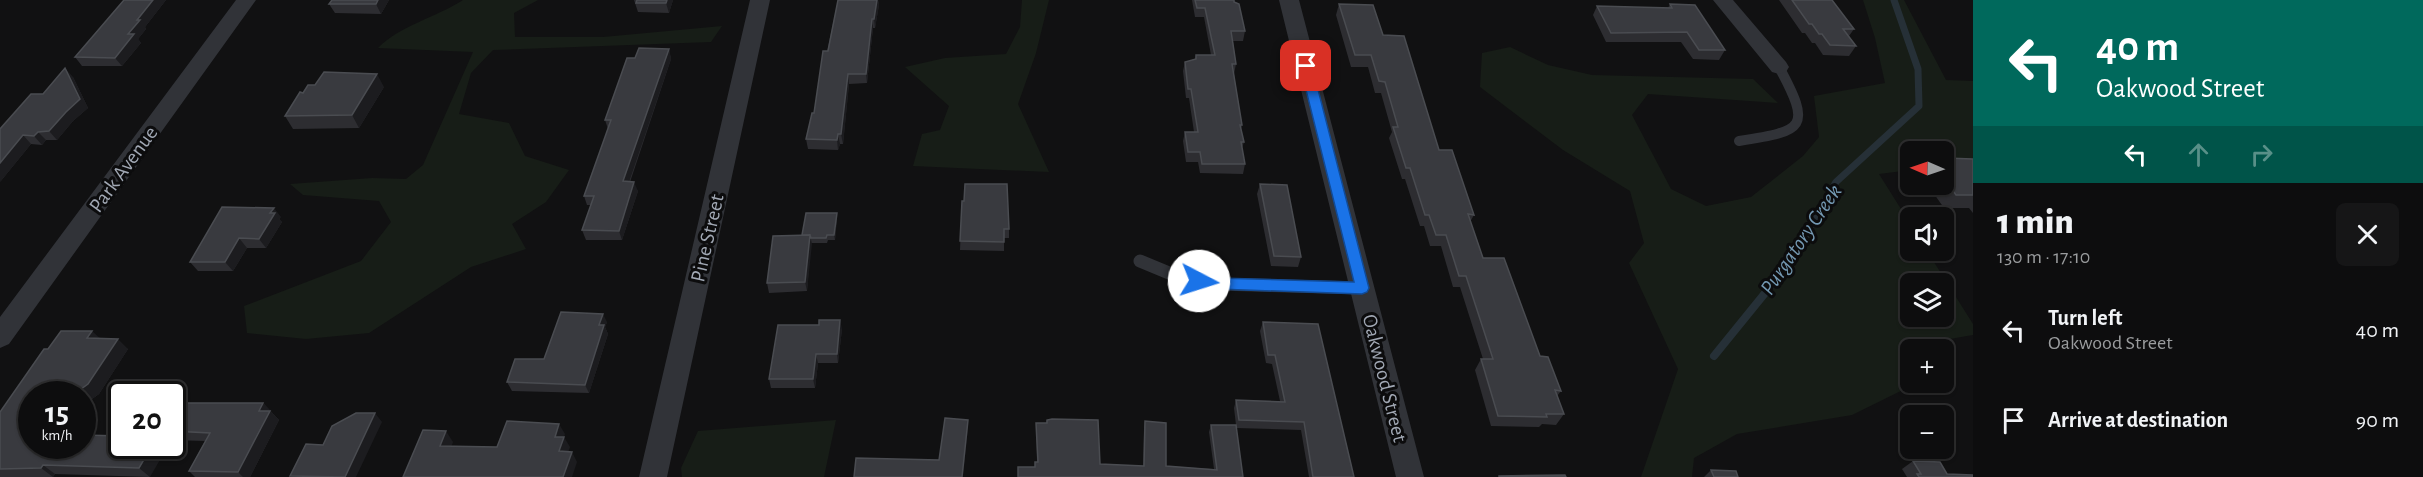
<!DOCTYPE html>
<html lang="en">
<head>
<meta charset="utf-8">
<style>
  :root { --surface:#0d0d0e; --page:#161617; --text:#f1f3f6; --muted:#9a9c9e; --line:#2d2d2e }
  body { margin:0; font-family:"Alegreya Sans",sans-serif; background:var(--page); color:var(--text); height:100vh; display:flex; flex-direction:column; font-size:22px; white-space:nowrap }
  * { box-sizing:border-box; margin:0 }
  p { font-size:20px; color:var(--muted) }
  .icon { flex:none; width:33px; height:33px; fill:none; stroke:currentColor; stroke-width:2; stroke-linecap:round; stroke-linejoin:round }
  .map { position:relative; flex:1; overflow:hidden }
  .side { display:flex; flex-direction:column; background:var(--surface); width:450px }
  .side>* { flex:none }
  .hud { background:#00695c; color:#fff; overflow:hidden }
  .needle { width:39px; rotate:272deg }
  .fabs { position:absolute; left:1900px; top:141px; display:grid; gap:12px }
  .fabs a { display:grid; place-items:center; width:54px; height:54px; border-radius:9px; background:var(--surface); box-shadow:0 2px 4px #0004,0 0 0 2px var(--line); font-size:30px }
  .speed { position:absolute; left:18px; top:381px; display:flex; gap:12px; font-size:30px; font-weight:700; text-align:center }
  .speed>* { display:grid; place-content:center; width:78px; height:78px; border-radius:50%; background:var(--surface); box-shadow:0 2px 4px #0004,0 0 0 2px var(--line); line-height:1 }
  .speed small { font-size:15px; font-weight:400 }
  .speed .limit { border:3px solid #111; border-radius:9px; background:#fff; color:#111 }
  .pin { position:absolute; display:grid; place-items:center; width:51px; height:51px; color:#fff; margin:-26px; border-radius:12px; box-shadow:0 3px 9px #0006 }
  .me { position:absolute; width:66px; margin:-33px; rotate:95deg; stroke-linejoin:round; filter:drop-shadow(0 0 4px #0008) }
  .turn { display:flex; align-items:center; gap:21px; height:126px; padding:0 24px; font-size:27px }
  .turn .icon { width:78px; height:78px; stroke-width:2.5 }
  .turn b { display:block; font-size:42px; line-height:51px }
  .lanes { display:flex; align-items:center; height:57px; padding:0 24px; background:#0003; justify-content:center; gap:30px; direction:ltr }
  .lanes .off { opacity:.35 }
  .round { display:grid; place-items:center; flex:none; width:63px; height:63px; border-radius:9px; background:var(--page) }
  .head { display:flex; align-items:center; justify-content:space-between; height:102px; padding:0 24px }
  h1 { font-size:36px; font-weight:800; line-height:45px }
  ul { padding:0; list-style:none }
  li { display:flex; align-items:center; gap:18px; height:90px; padding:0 24px }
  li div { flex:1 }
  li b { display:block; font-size:22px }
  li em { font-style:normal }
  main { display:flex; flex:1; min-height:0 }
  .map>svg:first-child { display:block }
  .green { fill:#171d17; fill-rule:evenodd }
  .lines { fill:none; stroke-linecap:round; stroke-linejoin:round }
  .stream-far1 { stroke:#263037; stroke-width:7 }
  .stream { stroke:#263037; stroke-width:8 }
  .lane-far1 { stroke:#313338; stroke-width:10 }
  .lane { stroke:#313338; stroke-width:13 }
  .street { fill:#313338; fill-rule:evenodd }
  .wall { fill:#2d2d31 }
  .shaded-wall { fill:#1c1c1f }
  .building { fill:#393a3f; stroke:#4a4c51; stroke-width:1.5 }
  .route { fill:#1a73e8; stroke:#114b97; stroke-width:1.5 }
  .labels { text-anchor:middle; stroke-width:6; stroke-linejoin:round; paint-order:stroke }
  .street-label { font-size:21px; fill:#a1a8b4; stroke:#0c0c0d }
  .water-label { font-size:22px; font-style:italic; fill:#7499b3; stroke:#0c0c0d }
</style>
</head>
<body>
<main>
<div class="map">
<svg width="1973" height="477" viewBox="0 0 1973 477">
  <rect width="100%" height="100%" fill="#111112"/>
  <path class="green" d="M463 0H538L514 13 515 37H603L722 26 711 42 493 50 471 73 459 114 509 123 525 156 569 170 546 202 512 224 526 249 471 267 369 333 306 339 247 333 244 306 361 261 391 222 379 201 303 195 290 184 372 178 406 179 423 165 473 52 378 48C401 25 435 18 463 0Z
    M1022 0H1049L1036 53 1018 104 1049 172 913 166 922 134 940 130 949 106 905 67 945 58 1006 54 1020 27Z
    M1863 0H1904L1946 80 1973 81V164L1944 167V152H1911V170L1879 174 1911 225V250L1927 251 1973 324V335L1898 348 1911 376V382L1915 384 1852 415 1737 434 1694 458 1692 477H1641L1678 369 1629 263 1644 243 1630 191 1563 150 1480 87 1482 53 1510 47 1548 65 1592 75 1753 79 1778 103 1648 94 1632 115 1671 189 1706 206 1751 197 1803 156 1819 137 1814 96 1885 83 1875 38ZM1911 284H1944V316H1911Z
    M836 420 824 477H682L681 468 698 431Z"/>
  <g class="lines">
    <path class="stream-far1" d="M1816 217 1836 182 1919 106 1918 69 1894 0"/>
    <path class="stream" d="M1714 356 1787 266 1817 215"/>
    <path class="lane-far1" d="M1739 141C1805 131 1812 128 1779 67"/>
    <path class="lane" d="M1140 261 1181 278 1217 284 1362 288"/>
    <path class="street" d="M236 0H256L9 344 0 348V317Z
      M750 0H770L667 477H639Z
      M1279 0H1299L1424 477H1396Z
      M1713 0H1733L1786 62 1789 67 1786 72 1779 74 1772 72Z"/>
  </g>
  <path class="wall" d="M124 0H166L145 27 146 29 138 39 141 43 122 66H82L75 57Z
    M389 0 381 14 335 13 329 4Z
    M634 0H673L669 13 638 12Z
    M838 0H878L879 5 875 28H873L867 83 849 84 843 144H840L838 150 808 149 806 139 814 113Z
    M1192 0H1234L1245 31 1243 41H1233L1236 64 1234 74 1242 125 1241 129 1244 142 1242 148 1245 164 1243 174 1200 173 1198 162H1186L1183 141 1185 132H1194L1189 98H1186L1183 71 1185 62 1195 59 1196 55H1211L1204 17H1195Z
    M1779 0H1832L1854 29 1849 36 1856 46 1849 56 1823 55 1815 43H1812L1805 33H1802Z
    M1339 4 1383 35 1439 150 1474 215 1470 222 1483 258 1540 356 1561 391 1557 396 1564 414 1556 425 1542 424 1539 427 1491 426 1475 370 1481 359H1483L1460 287H1453L1441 246H1430L1424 226H1420L1405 179H1402L1389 138 1392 132 1381 93H1375L1368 67H1351L1336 15Z
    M1670 4 1725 50 1719 60 1693 59 1681 42H1606L1593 15 1597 6 1668 8Z
    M669 49 671 59 630 182 638 191 622 240H586L582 230 591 205H587L584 196 608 129 605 120 635 58Z
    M73 77 88 108 73 121 57 140H46L42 145 31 144 0 182 43 94Z
    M384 87 359 128 293 129 285 116Z
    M1945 158 1973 159V213L1969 208H1944L1927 184H1944V160Z
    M1260 184 1301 257 1298 267 1271 266 1257 194Z
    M962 201 1009 229V238H1004V251L960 250Z
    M837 213V218L835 240H828L827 243H811L807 291 769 293 767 283 802 235Z
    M281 217 279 219 282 222 266 248H247L233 271H198L190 262Z
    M607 322 605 327 608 334 589 393 512 391 507 382Z
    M1263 322 1354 477H1309L1301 430 1236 428 1243 477 1035 467 1037 462 1036 423H1046L1047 420 1100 464 1143 466 1144 428 1145 421 1166 466 1214 469 1209 432 1211 425H1236L1234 408 1236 400 1280 401 1272 364 1266 363 1260 331Z
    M842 329 838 363H818L815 388H771L769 379Z
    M100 338 128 349 99 394 92 399H84L82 400V394H32V446L122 436 150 477 55 474 53 477H0V412L48 349Z
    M263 403 279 420 250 477H195L189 471 205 441 172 440V411Z
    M1913 461 1947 474 1973 477H1907L1902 469Z
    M1711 470 1738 477H1704Z"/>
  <path class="shaded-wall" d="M153 0H166L145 27 146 29 138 39 141 43 122 66 115 58 137 20Z
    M378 0H389L381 14 376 4Z
    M667 0H673L669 13 666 3Z
    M877 0H878L879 5 875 28 874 19Z
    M872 19 873 28 867 83 866 74Z
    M669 49 671 59 626 191 623 181Z
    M65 68 73 77 88 108 73 121 57 140 49 131Z
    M377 74 384 87 359 128 352 115Z
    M848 74 849 84 843 144 841 134Z
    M38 132 46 140 42 145 34 136Z
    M838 134 840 144 838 150 837 140Z
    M23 135 31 144 0 182V163Z
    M634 182 638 191 622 240 619 231Z
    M274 208 281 217 279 219 282 222 266 248 259 239 270 213Z
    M837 213V218L835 240 834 235Z
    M810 235 812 244 807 291 805 282Z
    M239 238 247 248 233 271 225 262Z
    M603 314 607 322 605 327 608 334 589 393 585 385 599 325Z
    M840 320 842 329 838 363 837 354Z
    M92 331 103 341 87 338Z
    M118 339 128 349 99 394 92 399 81 389Z
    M816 354 818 363 815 388 813 379Z
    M73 389 79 394H69Z
    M263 403 279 420 250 477H243L238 472 259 411Z
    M375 413 382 422 356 477H345Z
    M968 420V428L963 477H962Z
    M559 424 565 434 564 437 570 447 565 461 559 451 555 437Z
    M446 431 453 442 448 456 440 446Z
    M152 446H168L150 477 139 468Z
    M572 452 577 462 572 477H563Z
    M43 465 55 474 53 477 41 468Z"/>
  <path class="building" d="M124 0H153L137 20H140L128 34H134L115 58 75 57Z
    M332 0H378L376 4H329Z
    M637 0H667L666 3H636Z
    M838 0H877L874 19H872L866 74H848L841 134H838L837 140 806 139 812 113H814L823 51H828Z
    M1195 0H1234V2L1239 4 1245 31H1231L1236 64H1232L1242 125H1240L1244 142H1241L1245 164H1202L1200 152H1188L1185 132H1198L1191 89H1188L1185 62 1196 59V55H1215L1205 8H1197Z
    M1792 0H1832L1854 29H1843L1856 46 1830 45 1822 34H1819L1812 24H1809Z
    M1339 4 1373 5 1383 35 1404 36 1439 150H1452L1474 215 1468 214 1483 258H1504L1540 356 1548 357 1561 391 1555 390 1564 414H1546L1547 417 1498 416 1481 359H1493L1466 276H1459L1446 235H1436L1429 215H1425L1410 168H1406L1393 127H1398L1385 82 1379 81 1371 55H1355Z
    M1670 4 1695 5 1725 50H1699L1687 32 1611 33 1597 6 1672 8Z
    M639 48 669 49 623 181 634 182 619 231 582 230 594 196H584L611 120H605L627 58H635Z
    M65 68 80 99 66 112 49 131 38 132 34 136 23 135 0 163V129L31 94H43Z
    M324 72 377 74 352 115 285 116 300 92 303 93 308 85H315Z
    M1945 158 1973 159V195H1956L1944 178V168H1953Z
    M965 184H1007L1009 229H1004V242L960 241 962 201H964Z
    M1260 184 1287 185 1301 257 1274 256Z
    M222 207 274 208 270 213H275L259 239 239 238 225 262H190Z
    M806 213H837L834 235H827L826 238H811L810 235H802Z
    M810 235 805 282 767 283 773 236Z
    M561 312 603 314 599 325H604L585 385 507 382 515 359H544Z
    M819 320H840L837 354H816L813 379H769L778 325H819Z
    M1263 322 1318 324 1354 477H1313L1304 422 1239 420 1236 400 1285 402 1275 355H1268Z
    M61 331H92L87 338 118 339 88 384 81 389H73L69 394H32V446H82V435L122 436V446H152L139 468 43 465 41 468 0 469V412L44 349H48Z
    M177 403H263L259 411H270L238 472 189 471 210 433 172 431V411Z
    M356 413H375L345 477 290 476 306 444 323 445 332 426Z
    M945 418 968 420 962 477H854L856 458 939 460Z
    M1052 419 1098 420 1100 464 1144 466 1145 421 1166 423V466L1217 470 1211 425H1236L1243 477H1018V467H1035V462H1038L1036 423H1047V420Z
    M507 421 559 424 555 437H564L559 451 572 452 563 477H403L423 430 446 431 440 446 497 447Z
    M1913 461 1940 462 1947 474 1973 475V477H1919L1917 474H1921Z
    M1711 470 1736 471 1738 477H1714Z
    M1565 475 1566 477H1499V476Z"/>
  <path class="route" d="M1306 63 1312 66 1369 288 1367 292 1362 294 1217 289 1194 285 1192 281 1199 275 1217 278 1354 282 1300 66Z"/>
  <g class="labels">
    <g class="street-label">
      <text transform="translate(123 169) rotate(-54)" y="7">Park Avenue</text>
      <text transform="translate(707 238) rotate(-77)" y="7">Pine Street</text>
      <text transform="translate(1385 378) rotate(76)" y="7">Oakwood Street</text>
    </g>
    <g class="water-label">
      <text transform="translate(1800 239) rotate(-56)" y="8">Purgatory Creek</text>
    </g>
  </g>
</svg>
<div class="fabs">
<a><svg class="needle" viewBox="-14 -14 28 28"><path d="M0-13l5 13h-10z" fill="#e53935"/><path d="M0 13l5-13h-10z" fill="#9a9c9e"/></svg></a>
<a><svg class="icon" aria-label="sound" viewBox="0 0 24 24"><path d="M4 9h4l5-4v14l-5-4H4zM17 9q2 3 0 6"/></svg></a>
<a><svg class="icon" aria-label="layers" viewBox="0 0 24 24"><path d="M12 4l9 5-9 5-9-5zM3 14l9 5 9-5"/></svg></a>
<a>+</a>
<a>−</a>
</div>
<div class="speed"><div>15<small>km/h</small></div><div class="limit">20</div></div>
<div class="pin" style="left:1306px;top:66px;background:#d93025"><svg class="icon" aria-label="arrive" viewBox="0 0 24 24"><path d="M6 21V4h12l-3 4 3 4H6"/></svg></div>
<svg class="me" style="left:1199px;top:281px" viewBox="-20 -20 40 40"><circle r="19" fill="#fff"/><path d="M0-13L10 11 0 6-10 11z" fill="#1a73e8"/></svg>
</div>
<section class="side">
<div class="hud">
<div class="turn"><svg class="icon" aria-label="left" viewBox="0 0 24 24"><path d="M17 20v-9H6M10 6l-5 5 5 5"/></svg><div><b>40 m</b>Oakwood Street</div></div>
<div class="lanes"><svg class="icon" aria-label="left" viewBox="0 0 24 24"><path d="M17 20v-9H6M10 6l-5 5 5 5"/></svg><svg class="icon off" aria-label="ahead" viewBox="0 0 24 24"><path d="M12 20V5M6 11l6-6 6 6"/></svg><svg class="icon off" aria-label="right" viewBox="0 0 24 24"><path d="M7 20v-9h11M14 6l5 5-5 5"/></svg></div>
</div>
<div class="head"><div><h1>1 min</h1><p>130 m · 17:10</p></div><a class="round"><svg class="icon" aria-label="close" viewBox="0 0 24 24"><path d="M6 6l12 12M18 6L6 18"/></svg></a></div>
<ul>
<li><svg class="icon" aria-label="left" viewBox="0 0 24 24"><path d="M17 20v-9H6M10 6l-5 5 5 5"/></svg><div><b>Turn left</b><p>Oakwood Street</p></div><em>40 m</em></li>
<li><svg class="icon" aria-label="arrive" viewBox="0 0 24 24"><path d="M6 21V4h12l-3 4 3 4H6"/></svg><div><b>Arrive at destination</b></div><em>90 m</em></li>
</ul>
</section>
</main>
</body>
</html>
